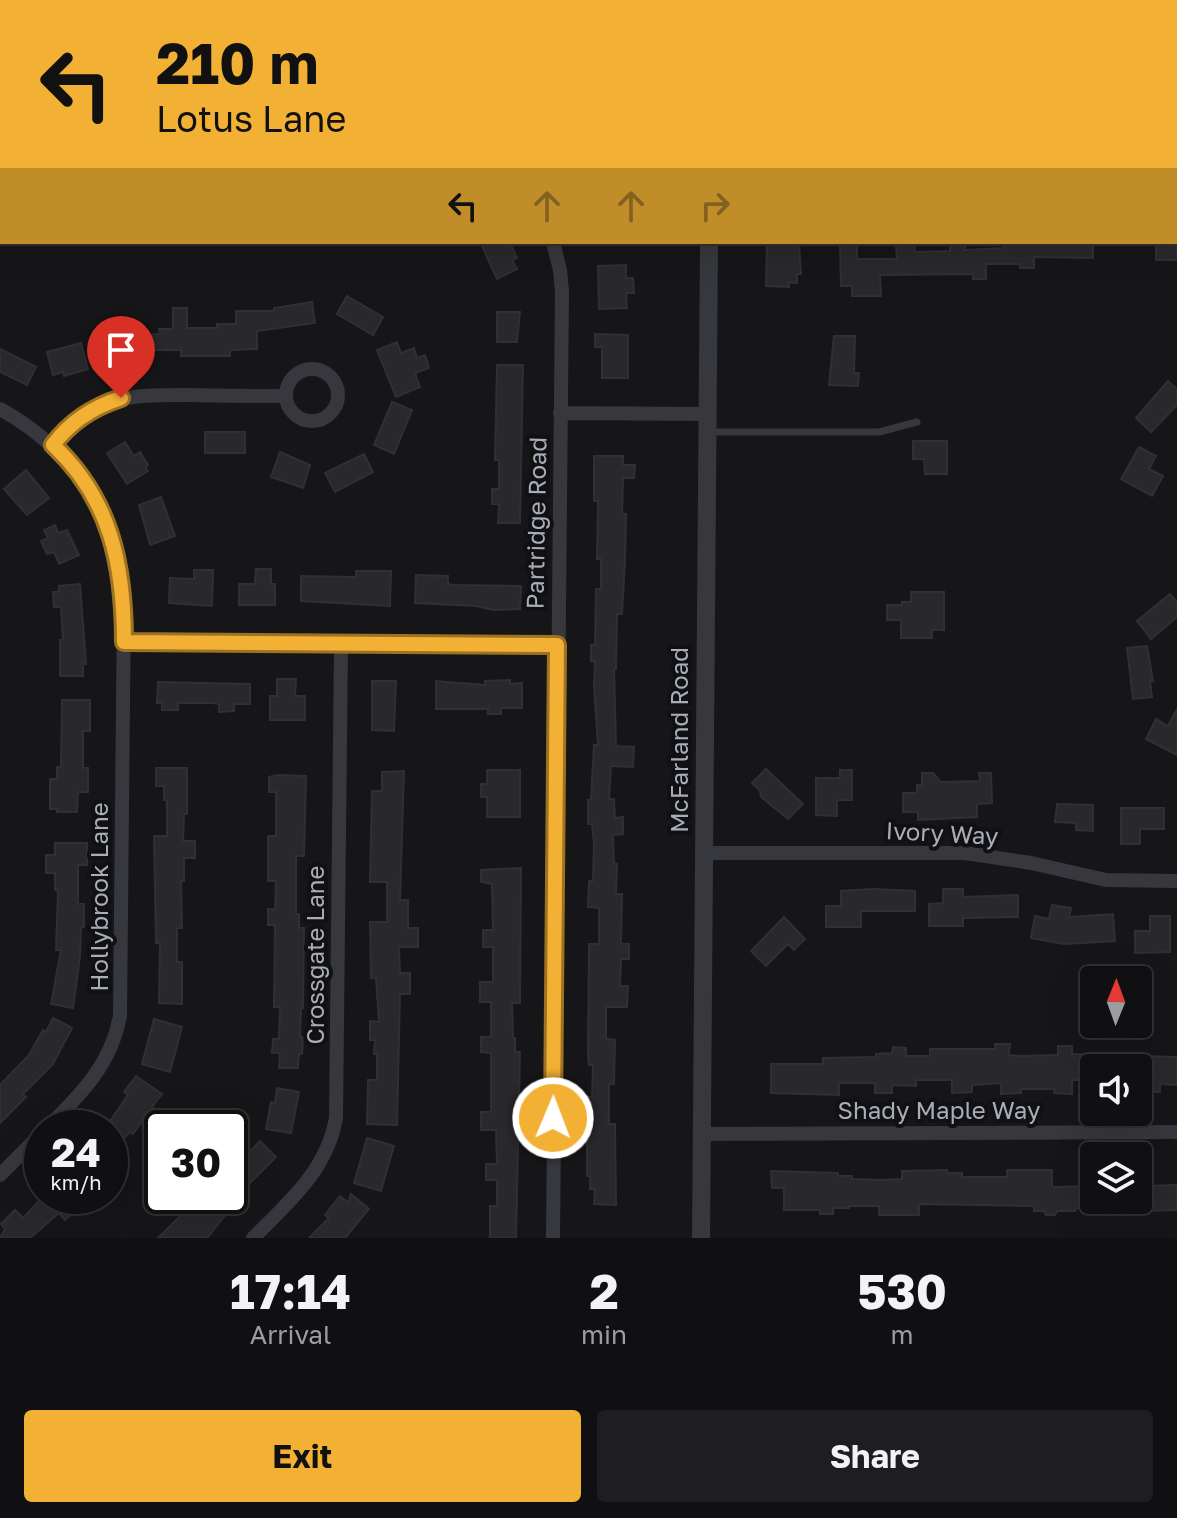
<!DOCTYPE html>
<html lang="en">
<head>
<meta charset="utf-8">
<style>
  :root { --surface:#101012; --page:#1e1e20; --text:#f1f3f6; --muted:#9c9d9f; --line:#303032; --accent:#f2b134 }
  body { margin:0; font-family:"Golos Text",sans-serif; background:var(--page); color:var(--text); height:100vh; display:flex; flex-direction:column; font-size:30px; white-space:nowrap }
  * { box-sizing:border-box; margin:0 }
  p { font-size:26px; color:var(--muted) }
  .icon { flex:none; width:44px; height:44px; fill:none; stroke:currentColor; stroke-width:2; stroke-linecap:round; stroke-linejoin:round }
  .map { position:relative; height:1238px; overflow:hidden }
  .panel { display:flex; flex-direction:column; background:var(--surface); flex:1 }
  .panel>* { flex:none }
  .banner { position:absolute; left:0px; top:0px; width:1178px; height:244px; box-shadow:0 8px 32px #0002,0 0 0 2px var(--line); background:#f2b134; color:#111; overflow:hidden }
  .needle { width:52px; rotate:1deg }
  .fabs { position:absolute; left:1080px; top:966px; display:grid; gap:16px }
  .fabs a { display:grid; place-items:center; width:72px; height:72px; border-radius:8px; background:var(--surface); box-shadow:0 8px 32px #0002,0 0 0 2px var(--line); font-size:40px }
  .speed { position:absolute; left:24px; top:1110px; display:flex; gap:16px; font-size:40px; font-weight:700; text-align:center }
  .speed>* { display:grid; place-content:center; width:104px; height:104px; border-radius:50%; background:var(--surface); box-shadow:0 8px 32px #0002,0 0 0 2px var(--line); line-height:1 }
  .speed small { font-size:20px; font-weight:400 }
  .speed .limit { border:4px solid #111; border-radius:12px; background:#fff; color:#111 }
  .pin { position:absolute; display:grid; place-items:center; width:68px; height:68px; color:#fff; margin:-82px -34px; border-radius:50% 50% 50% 0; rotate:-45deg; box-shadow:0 0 8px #0007 }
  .pin .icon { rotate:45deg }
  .me { position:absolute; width:88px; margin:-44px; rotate:1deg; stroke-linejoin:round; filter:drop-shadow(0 0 6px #0008) }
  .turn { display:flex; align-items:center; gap:28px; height:168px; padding:0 24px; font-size:36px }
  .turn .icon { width:104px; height:104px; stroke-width:2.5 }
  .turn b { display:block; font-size:56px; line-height:68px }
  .lanes { display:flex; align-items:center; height:76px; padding:0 24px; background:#0003; justify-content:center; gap:40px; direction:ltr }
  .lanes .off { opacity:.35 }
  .eta { display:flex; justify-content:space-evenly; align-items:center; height:136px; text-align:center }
  .eta b { font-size:48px; font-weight:700; line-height:56px }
  .primary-button { display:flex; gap:16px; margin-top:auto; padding:16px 24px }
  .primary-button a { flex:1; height:92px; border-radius:8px; background:var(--accent); color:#111; font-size:32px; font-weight:700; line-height:92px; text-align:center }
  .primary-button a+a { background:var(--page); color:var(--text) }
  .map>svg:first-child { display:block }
  .building { fill:#29292c; stroke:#303034; stroke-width:2 }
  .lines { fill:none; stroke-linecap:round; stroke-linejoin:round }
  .service { stroke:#37383d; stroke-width:7 }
  .minor { stroke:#37383d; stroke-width:14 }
  .tertiary { stroke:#37383d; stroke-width:18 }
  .route-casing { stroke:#9d7322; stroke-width:20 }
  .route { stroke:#f2b134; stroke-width:14 }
  .labels { text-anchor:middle; stroke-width:8; stroke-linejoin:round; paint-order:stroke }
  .street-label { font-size:24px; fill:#a8adb8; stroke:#111113 }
</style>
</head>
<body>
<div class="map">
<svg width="1177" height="1238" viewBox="0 0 1177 1238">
  <rect width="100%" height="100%" fill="#161618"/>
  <path class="building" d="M492 242H505L508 247 511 245 517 258 512 260 517 269 497 279 482 246Z
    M950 242H965V250L1004 248V242H1093V258L1034 257V268H1020V264H986V279H973V274L880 275 881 296H852V286H841L840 244H857V259H897L896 245 914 244 915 252 950 251Z
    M1156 242H1177V260H1156Z
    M767 243 799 244 801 274H797V283L789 282V287L766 286Z
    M626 265V278H633L634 293H626L627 308 599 309 598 266Z
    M347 296 383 317 373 335 337 314Z
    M312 302 315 323 257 331V349L230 350V356H181V350H142V356L105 359 103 338 160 334 159 329H173V308H187V328H217V324H236V311H274V308Z
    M497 312H520L517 342H497Z
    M595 334 628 335V378H602V347H595Z
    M834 336H855L854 373H859L858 386 829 385Z
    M397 342 401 353 414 348 417 358 425 355 429 368 415 373 420 387 396 397 377 350Z
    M81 343 88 369 64 376 63 372 53 375 47 352Z
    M0 349 36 367 27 385 0 372Z
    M497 365H523L520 523H498L499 504H492V489H499V460H495Z
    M1168 381 1177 389V405L1151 432 1136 418Z
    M392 402 412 410 394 454 374 445Z
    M205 432H245V453H205Z
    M913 441H947V474H925L924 459H913Z
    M125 442 134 456 140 452 148 465 145 467 148 471 127 484 107 453Z
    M1139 447 1156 456 1149 469 1163 476 1152 496 1121 479Z
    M280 452 310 465 303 488 271 477Z
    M364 454 373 472 335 492 325 473Z
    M594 456H623V465H635L634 478H623L622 514H626L625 560 622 614H617L616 669H614L616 746 634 747 633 767 611 766 609 799H614L615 818 623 817V834L613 835 614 864H617L616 894H622L621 944H629V959H621L620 986H628L627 1007H606V1039L615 1040 614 1084H609V1124H615L616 1205 594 1204 595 1189H590V1176H587V1097H592L593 1065H589L588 1056 589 944H599V908L588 907 589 881H593L594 844 592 824H588V800H591L594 745H598L594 687 595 661H591V645H595L596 589H601V559H597L598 501H594Z
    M26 470 49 498 27 515 4 489Z
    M161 497 175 536 150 545 139 505Z
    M55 525 58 533 67 530 79 555 59 564 54 552 47 554 41 541 48 538 44 530Z
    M256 569H271V584H275V605H239V584H255Z
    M194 570H213L212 606 169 603 170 578 194 579Z
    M356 571H391L390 606 301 601V576L356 577Z
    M416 575 448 576V584L453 585 521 586 520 609 493 610 476 606 415 603Z
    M80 584 86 664H83V676H60V640H63L61 607H54L53 592H59V586Z
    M911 592H944V630H932V638H901V620H887V605H902V602H911Z
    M1170 594 1177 602V617L1151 639 1137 621Z
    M1147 646 1153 681H1150L1152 697 1133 699 1127 648Z
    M277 679H296L295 696H305V720H270V696H277Z
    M510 680V684L522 683V708H501V714H488V709H436V681L485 685V681Z
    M372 681H396L394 731 372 730Z
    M158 682 250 684V704H234V711L219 712V704L212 703H178V710H162V703H157Z
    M62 700H90V731H83V768H88V792H78L77 812H57V809H50V779H57V767H61Z
    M1177 709V755L1146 739 1156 719 1168 726Z
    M156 768H187V814H184L183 841H195V858H184V881H181L182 928H177V962H182V1004L159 1003 160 943H156L154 836H167V800H164V786H156Z
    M766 769 803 804 788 819 761 797 760 791 752 783Z
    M487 770H520V817H487V797H481V784H487Z
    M840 770H852V800H837V816L816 815V778H840Z
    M404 771 400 900H408V928H418V947H399L400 973H410V994H400L397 1125 367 1124 368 1080H377V1054H374L375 1040H370V1021L379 1022 376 978H371L370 922H387V882H370L372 791H382V772Z
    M922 773H933L941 782 980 781 979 773H991L992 803 977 804V817L918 820V812H903V793H917V785H922Z
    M277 775 306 776 304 856H296V914H299V928H304L303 1008H301L300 1037H303L302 1054H299L298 1068H279L280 1053H272L273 1039H279L280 1007H274L275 925H268V909L275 910 276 881H268V836H276V792H269V777Z
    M1057 804 1093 805V831L1076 830V823L1055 822Z
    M1121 808H1164V829H1140V844H1121Z
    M55 843H87V865H78V904H84V927H81L80 956 73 1008 51 1004 61 950H56L58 890H55V873H46V855H55Z
    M521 868 520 1003H512L513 1038H515V1052H520L516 1238H490V1206H497V1180H486V1164H497L496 1130H481V1112H491V1053L481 1052V1037H491V1002H480V982H493V947H483V930H493L492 884 481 882V870Z
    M873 889 915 891V911H861V927H826V906H841V891Z
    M943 889H963V897L1018 895V917L963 918V926H929V904L943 903Z
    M1052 905 1071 908 1069 917 1113 914 1115 941 1064 944 1031 938 1035 916 1049 919Z
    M1150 916H1170V952L1135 953V931H1150Z
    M784 917 805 939 794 950 788 944 766 966 751 951Z
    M53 1018 72 1028 53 1064 23 1094 26 1097 0 1123V1085L29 1055 43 1030 46 1032Z
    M154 1019 182 1027 170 1072 142 1064Z
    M995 1044H1010L1009 1055 1021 1056 1058 1055V1046H1072V1054L1177 1057V1085L1160 1084V1092H1141V1068H1094V1080H1072V1094L1054 1093 1055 1089H1021V1093L1001 1094V1083L972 1085V1092L952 1093V1080H916V1086L892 1085V1093H875V1083H839V1095L771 1093V1064H823V1058L876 1057V1054L892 1053 893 1047 906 1048V1056H930V1049H995Z
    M136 1076 162 1094 152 1107 157 1111 149 1123 144 1119 133 1134 130 1132 110 1153V1121L128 1095 124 1092Z
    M277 1088 299 1092 291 1133 266 1129 271 1102 275 1103Z
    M367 1138 394 1146 381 1191 354 1183Z
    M260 1141 276 1157 246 1187 244 1184 221 1207 227 1213 207 1238H158L200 1196H230V1172Z
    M947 1170V1173H962V1177H1007V1170H1052V1187L1094 1186V1209L1075 1208V1211H1057L1055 1215H1046L1044 1211H1034V1206L919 1204V1215H879V1206H849V1208H833V1214H820V1210H784V1188H772L771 1171 838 1173V1176H852V1179L879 1180 902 1179V1171Z
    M1177 1185V1210L1145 1211V1186Z
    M351 1194 369 1209 345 1238H309L329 1218 325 1215 340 1196 348 1203Z
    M44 1196H76L70 1202 77 1209 65 1220 59 1213 30 1238H0L5 1229 1 1224 15 1210 23 1218Z"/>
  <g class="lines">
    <path class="service" d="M708 432H879L917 422"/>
    <path class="minor" d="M0 155H2
      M1176 189H1177
      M553 242 560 270 562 292 553 1238
      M286 395a26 26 0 1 1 52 0a26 26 0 1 1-52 0Z
      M0 409C73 449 118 518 124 601L120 1016C111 1065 81 1094 47 1128
      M560 413 707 414
      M53 445C92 393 133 395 192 395 224 396 255 396 286 396
      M124 642 557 645
      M703 853H965L1031 863 1106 880 1177 881
      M702 1134 1177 1132
      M0 1175 42 1133
      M253 1238C289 1202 327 1170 336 1118L341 644"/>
    <path class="tertiary" d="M711 2V0
      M701 1238 709 242"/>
  </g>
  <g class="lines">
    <g class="route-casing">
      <path id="route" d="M121 398C93 407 70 422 53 445 111 499 124 566 124 642L557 645 553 1118"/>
    </g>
    <use href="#route" class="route"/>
  </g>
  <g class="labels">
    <g class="street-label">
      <text transform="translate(537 523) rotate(-89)" y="8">Partridge Road</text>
      <text transform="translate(680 740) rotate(-90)" y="8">McFarland Road</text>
      <text transform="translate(942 834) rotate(3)" y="8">Ivory Way</text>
      <text transform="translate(100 897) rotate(-90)" y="8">Hollybrook Lane</text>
      <text transform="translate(316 955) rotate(-90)" y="8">Crossgate Lane</text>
      <text x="939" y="1119">Shady Maple Way</text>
    </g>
  </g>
</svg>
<div class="fabs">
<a><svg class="needle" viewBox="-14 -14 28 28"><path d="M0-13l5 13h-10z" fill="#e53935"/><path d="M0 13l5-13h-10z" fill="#9c9d9f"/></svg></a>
<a><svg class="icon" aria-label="sound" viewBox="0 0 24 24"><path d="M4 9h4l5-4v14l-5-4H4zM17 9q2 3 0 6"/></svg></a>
<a><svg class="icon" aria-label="layers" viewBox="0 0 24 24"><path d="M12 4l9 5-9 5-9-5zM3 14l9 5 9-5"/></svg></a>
</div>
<div class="speed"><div>24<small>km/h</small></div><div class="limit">30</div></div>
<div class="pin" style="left:121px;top:398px;background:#d93025"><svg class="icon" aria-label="arrive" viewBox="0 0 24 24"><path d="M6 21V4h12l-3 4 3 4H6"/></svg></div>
<svg class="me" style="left:553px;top:1118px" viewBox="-20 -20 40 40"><circle r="17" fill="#f2b134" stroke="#fff" stroke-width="3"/><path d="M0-11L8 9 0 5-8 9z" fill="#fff"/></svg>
<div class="banner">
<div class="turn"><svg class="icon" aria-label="left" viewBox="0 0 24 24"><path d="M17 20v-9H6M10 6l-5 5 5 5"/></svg><div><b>210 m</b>Lotus Lane</div></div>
<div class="lanes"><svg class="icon" aria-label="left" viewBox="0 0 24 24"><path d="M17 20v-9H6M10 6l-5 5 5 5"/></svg><svg class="icon off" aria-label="ahead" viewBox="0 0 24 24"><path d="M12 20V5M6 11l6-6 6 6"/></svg><svg class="icon off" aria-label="ahead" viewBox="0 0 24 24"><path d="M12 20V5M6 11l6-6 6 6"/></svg><svg class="icon off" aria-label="right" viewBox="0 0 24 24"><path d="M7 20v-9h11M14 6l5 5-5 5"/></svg></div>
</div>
</div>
<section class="panel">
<div class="eta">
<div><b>17:14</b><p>Arrival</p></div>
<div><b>2</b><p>min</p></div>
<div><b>530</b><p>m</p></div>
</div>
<div class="primary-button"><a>Exit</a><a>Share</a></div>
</section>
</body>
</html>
